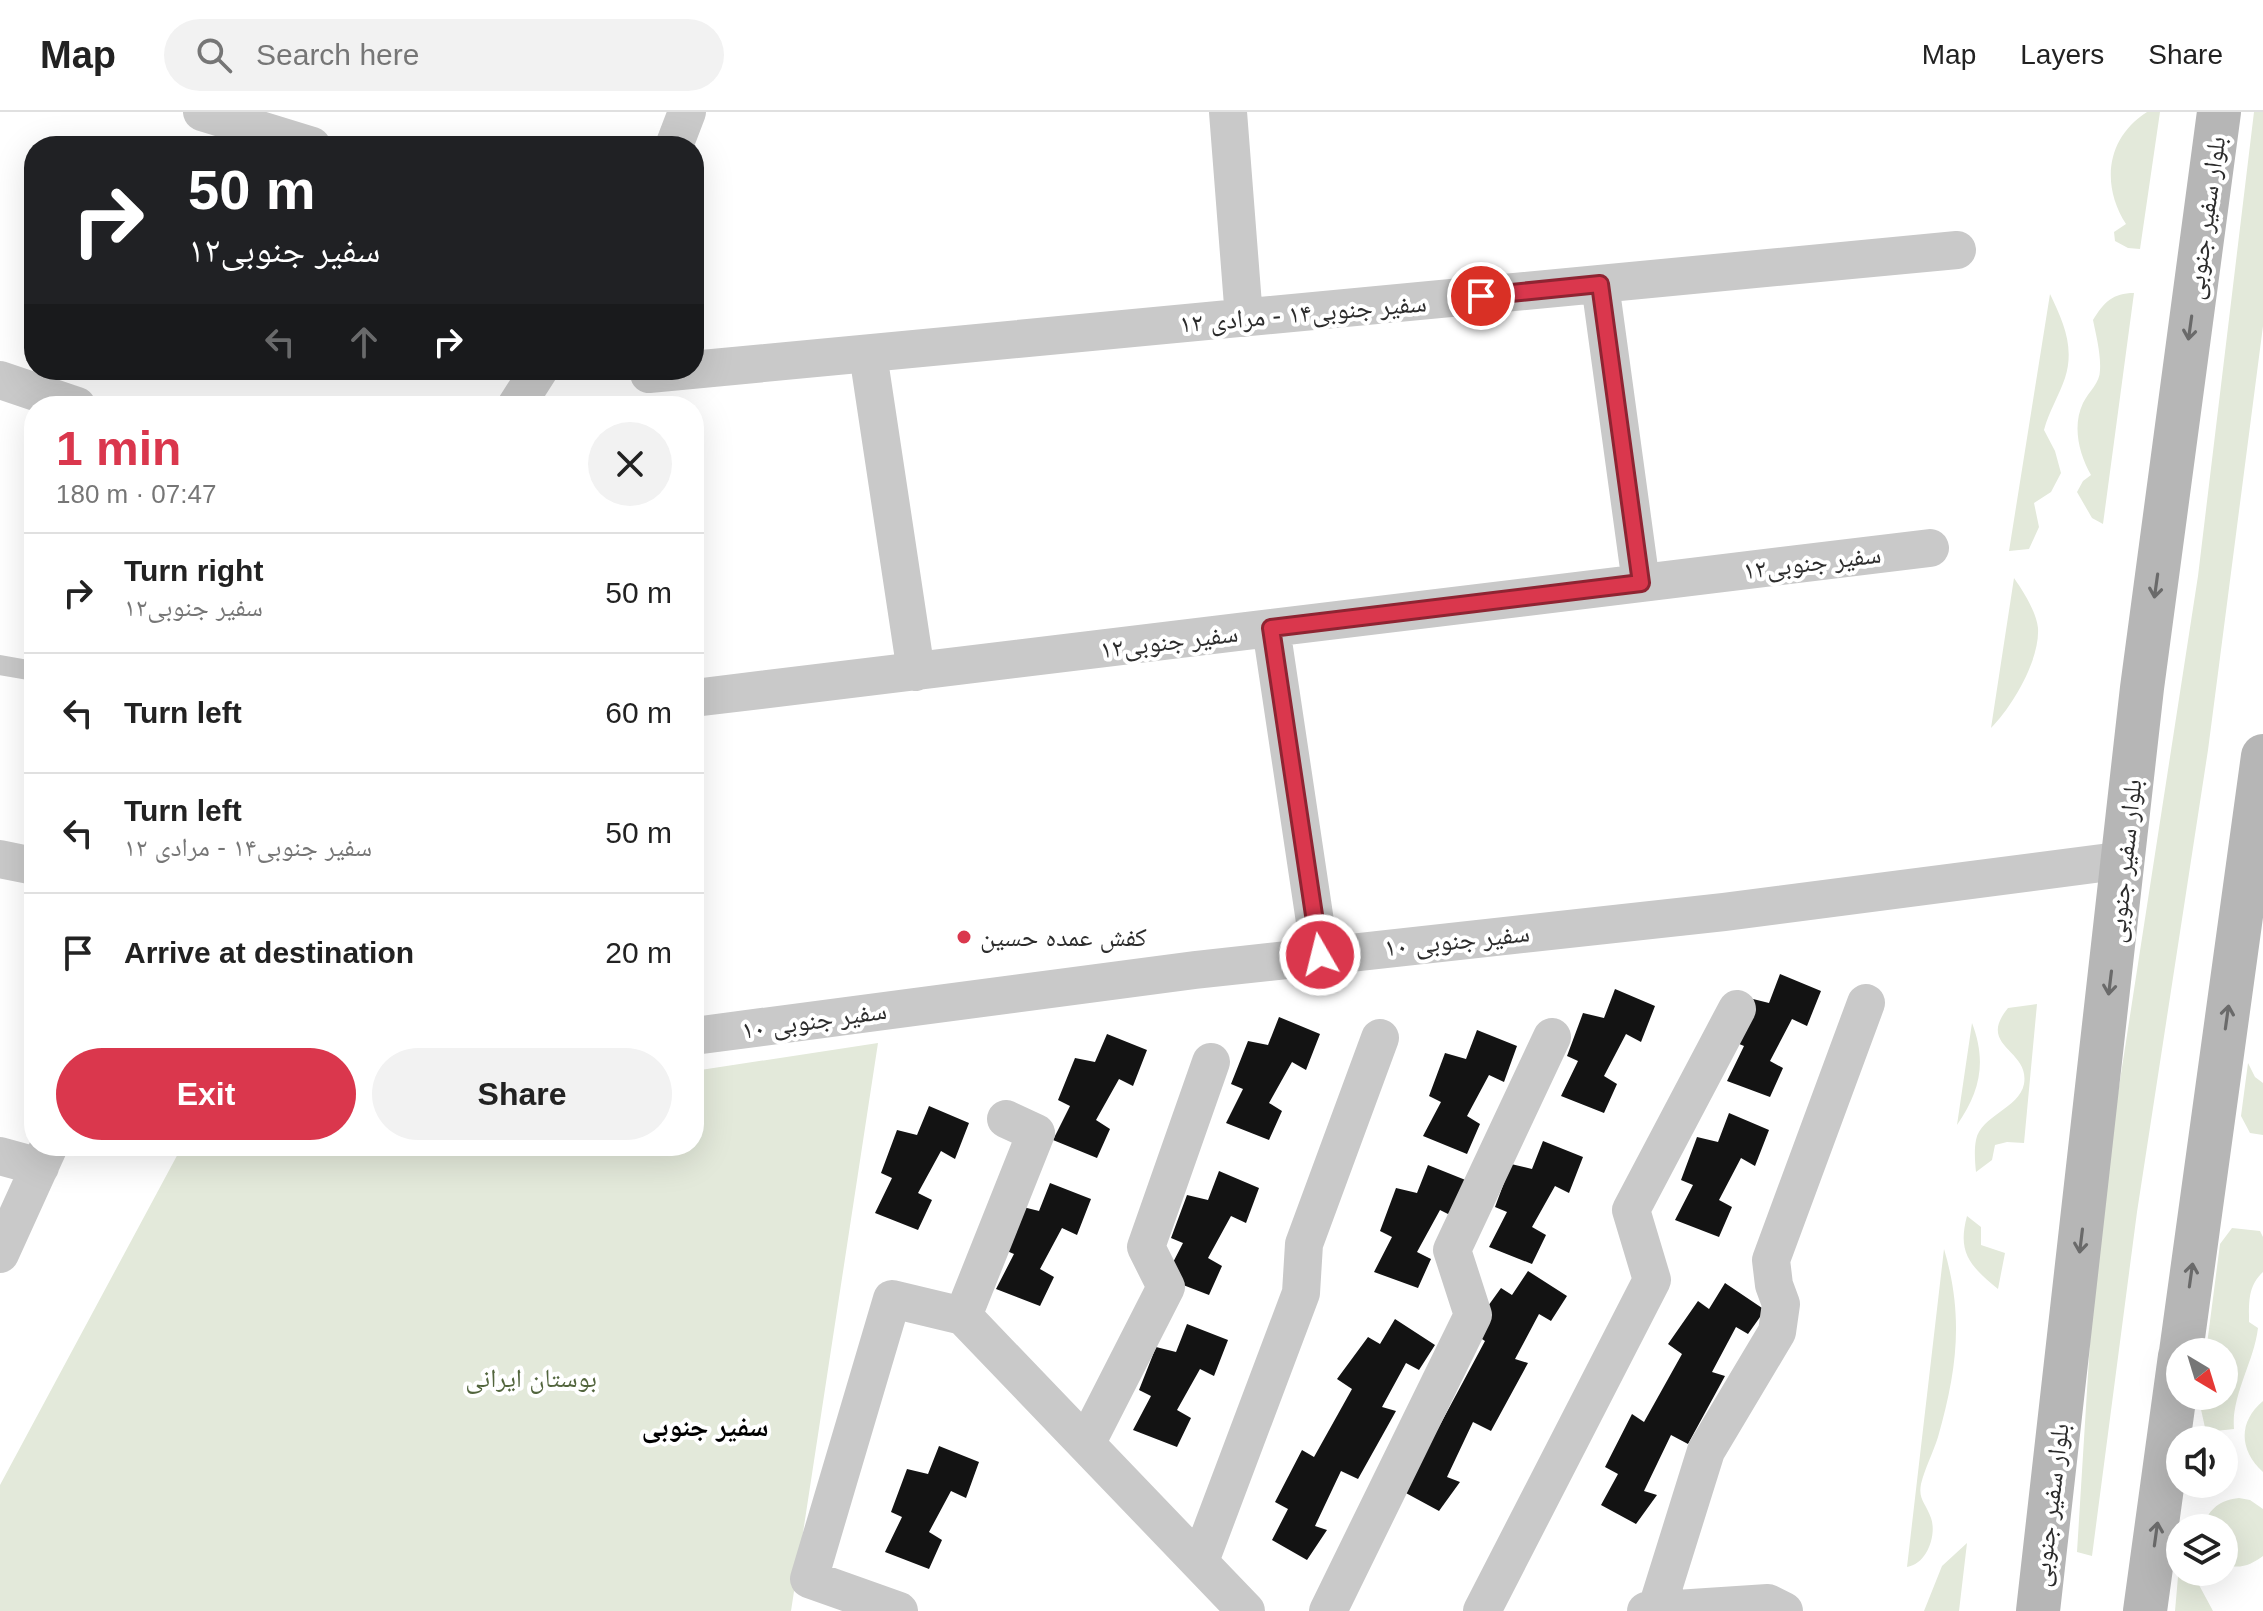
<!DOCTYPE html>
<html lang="en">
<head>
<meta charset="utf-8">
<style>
  :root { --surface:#fff; --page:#f2f2f2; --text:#222; --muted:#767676; --line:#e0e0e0; --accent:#da374d }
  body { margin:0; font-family:Helvetica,"Noto Naskh Arabic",sans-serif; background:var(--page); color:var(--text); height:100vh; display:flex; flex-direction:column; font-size:30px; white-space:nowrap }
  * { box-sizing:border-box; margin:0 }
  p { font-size:26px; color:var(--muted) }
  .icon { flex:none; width:44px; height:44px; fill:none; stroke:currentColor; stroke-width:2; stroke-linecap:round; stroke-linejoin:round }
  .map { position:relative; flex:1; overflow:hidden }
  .panel { position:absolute; left:24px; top:284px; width:680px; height:760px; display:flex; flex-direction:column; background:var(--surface); border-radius:32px; box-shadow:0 8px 32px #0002 }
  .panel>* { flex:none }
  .banner { position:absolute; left:24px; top:24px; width:680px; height:244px; border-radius:32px; box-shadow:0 8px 32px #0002; background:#202124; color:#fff; overflow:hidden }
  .needle { width:52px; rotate:142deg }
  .tools { position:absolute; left:2166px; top:1226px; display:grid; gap:16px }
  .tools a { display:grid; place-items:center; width:72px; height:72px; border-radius:50%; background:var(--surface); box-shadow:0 8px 32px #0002; font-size:40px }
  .pin { position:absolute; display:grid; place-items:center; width:68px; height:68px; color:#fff; margin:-34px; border:4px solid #fff; border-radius:50%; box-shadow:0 2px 8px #0007 }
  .me { position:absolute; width:88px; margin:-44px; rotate:352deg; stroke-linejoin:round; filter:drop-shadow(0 0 6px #0008) }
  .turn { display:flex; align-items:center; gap:28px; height:168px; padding:0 32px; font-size:36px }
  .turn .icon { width:104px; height:104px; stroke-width:2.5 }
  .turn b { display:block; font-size:56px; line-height:68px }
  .lanes { display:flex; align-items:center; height:76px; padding:0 32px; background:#0003; justify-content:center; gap:40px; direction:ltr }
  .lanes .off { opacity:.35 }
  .round { display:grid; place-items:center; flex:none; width:84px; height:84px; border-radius:42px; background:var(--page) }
  .headline { display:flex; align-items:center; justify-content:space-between; height:136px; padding:0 32px }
  h1 { font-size:48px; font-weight:700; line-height:60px; color:var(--accent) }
  .cta { display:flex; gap:16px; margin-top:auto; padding:16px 32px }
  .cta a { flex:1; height:92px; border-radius:48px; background:var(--accent); color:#fff; font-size:32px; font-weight:700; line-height:92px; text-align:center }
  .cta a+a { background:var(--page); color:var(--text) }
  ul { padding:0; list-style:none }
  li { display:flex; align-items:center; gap:24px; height:120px; padding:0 32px; border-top:2px solid var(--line) }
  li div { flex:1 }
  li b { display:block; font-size:30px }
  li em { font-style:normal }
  header { display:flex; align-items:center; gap:48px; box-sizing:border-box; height:112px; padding:0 40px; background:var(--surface); border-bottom:2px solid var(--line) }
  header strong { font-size:38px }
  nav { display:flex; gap:44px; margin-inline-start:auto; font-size:28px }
  .search { width:560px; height:72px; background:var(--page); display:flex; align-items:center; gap:20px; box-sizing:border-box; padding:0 28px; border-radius:44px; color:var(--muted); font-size:30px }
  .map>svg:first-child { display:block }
  .green { fill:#e3e9da }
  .building { fill:#131313 }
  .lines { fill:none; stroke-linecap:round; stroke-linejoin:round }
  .service { stroke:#c9c9c9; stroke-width:20 }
  .minor { stroke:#c9c9c9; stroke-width:38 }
  .secondary { stroke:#b6b6b6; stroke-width:44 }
  .oneway { stroke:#6a6a6a }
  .route-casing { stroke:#8e2432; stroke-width:20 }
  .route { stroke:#da374d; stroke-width:14 }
  .poi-dot { fill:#da374d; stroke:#fff; stroke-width:3 }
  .labels { text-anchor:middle; stroke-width:8; stroke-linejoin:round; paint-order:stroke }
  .street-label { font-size:26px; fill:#2c2c2c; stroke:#fff }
  .poi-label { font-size:26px; fill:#2c2c2c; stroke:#fff; text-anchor:start }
  .park-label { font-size:26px; fill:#52653d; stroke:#fff }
  .neighbourhood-label { font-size:28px; font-weight:bold; fill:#000; stroke:#fff }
</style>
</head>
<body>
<header>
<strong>Map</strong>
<div class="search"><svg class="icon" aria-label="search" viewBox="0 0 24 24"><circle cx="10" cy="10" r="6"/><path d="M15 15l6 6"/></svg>Search here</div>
<nav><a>Map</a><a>Layers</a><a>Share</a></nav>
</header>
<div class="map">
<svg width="2263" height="1499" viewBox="0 0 2263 1499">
  <rect width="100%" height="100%" fill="#fff"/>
  <path class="green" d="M2147 0H2160L2140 137 2128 136 2115 129 2114 120 2126 112C2101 73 2106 26 2147 0Z
    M2254 0H2263V214L2208 638 2137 1100 2092 1444 2077 1440 2097 1117 2198 464Z
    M2134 181 2103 412 2092 406 2077 380 2083 369 2091 363C2079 342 2072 314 2083 291 2089 279 2100 271 2100 258 2101 242 2096 223 2093 208 2104 190 2113 181 2134 181Z
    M2050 182C2063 209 2075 235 2065 266 2059 284 2049 299 2044 318L2055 339 2061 361 2051 380 2034 391 2039 415 2029 437 2009 439Z
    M2014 466C2023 479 2036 499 2038 516 2040 548 2012 595 1991 616Z
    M2037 892 2024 1031 2007 1030 1995 1033 1992 1048 1976 1060C1975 1050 1974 1038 1976 1028 1981 1003 2019 997 2024 972 2030 937 1976 935 2008 896Z
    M1972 911C1987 950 1980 980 1957 1013Z
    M878 931 791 1499H0V1373L180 1038 208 1034H694V959Z
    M2248 951 2255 965 2263 971V1023L2250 1021 2241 1004Z
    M1967 1104 1981 1115V1133L2005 1141 1998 1177C1970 1154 1957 1141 1967 1104Z
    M2232 1116 2260 1119 2263 1125V1160C2248 1174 2249 1189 2249 1210L2258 1216C2254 1250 2231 1284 2234 1317L2206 1320 2200 1293 2201 1284H2224V1240H2206L2220 1132Z
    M1944 1137C1964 1204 1957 1259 1938 1325 1933 1341 1925 1356 1921 1372 1918 1388 1926 1391 1931 1406 1937 1423 1927 1452 1907 1455Z
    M2263 1289V1360C2239 1338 2238 1310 2263 1289Z
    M2239 1386 2250 1388 2263 1397V1444C2251 1453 2239 1458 2224 1452V1416H2203C2208 1397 2220 1388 2239 1386Z
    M1967 1431 1959 1499H1924L1942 1454Z
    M2180 1442V1460H2192L2213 1499H2175Z"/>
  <path class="building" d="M1780 862 1821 879 1807 914 1792 907 1770 949 1783 956 1770 985 1727 969 1744 934 1732 929 1749 886 1769 891Z
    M1615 877 1655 894 1641 930 1626 922 1604 964 1617 972 1604 1001 1561 984 1578 949 1567 944 1583 901 1604 906Z
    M1279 905 1320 922 1306 958 1292 950 1269 991 1282 999 1269 1028 1226 1011 1243 977 1231 972 1248 929 1268 933Z
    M1477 918 1517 934 1504 970 1489 963 1467 1004 1480 1012 1467 1042 1423 1024 1441 990 1429 984 1445 941 1466 947Z
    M1107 922 1147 938 1133 974 1119 967 1096 1008 1110 1017 1097 1046 1053 1028 1070 994 1058 988 1075 946 1095 950Z
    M929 994 969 1011 955 1047 941 1039 918 1081 932 1088 918 1118 875 1101 892 1066 881 1061 897 1018 917 1023Z
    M1729 1001 1769 1018 1755 1054 1741 1046 1719 1088 1732 1095 1719 1125 1675 1108 1693 1073 1681 1068 1697 1025 1718 1030Z
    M1543 1029 1583 1045 1569 1081 1555 1074 1532 1115 1546 1123 1532 1152 1489 1135 1507 1100 1495 1095 1511 1052 1532 1057Z
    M1428 1053 1468 1069 1454 1105 1440 1098 1417 1140 1431 1147 1418 1176 1374 1160 1392 1125 1380 1119 1396 1076 1417 1081Z
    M1219 1059 1259 1076 1246 1111 1231 1104 1208 1146 1222 1154 1209 1183 1165 1166 1183 1131 1171 1126 1187 1083 1208 1088Z
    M1050 1071 1091 1087 1077 1123 1062 1116 1040 1157 1054 1165 1040 1194 996 1177 1014 1142 1002 1137 1019 1094 1039 1099Z
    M1528 1159 1567 1184 1551 1209 1539 1202 1515 1247 1528 1251 1491 1319 1473 1310 1447 1365 1460 1370 1439 1399 1404 1380 1485 1229 1470 1219 1501 1176 1512 1183Z
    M1725 1171 1765 1198 1748 1222 1736 1215 1712 1260 1725 1264 1688 1332 1671 1323 1644 1379 1657 1383 1636 1412 1601 1393 1618 1362 1605 1355 1632 1302 1644 1310 1682 1242 1668 1232 1698 1189 1709 1197Z
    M1395 1207 1435 1233 1419 1258 1406 1251 1382 1295 1396 1299 1358 1367 1341 1359 1315 1414 1327 1418 1307 1448 1272 1428 1288 1397 1275 1390 1302 1338 1314 1345 1352 1277 1337 1267 1368 1225 1380 1232Z
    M1187 1212 1228 1228 1214 1264 1200 1257 1177 1298 1191 1306 1177 1335 1133 1318 1151 1284 1139 1278 1156 1235 1176 1240Z
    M939 1334 979 1350 966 1386 951 1379 929 1420 942 1428 929 1457 885 1440 902 1405 891 1400 907 1357 928 1362Z"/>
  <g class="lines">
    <path class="service" d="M0 553 34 559"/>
    <path class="minor" d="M202 0 312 34
      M1228 0 1244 206
      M674 34 687 0
      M1600 172 1641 471
      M868 242 916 560
      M649 262 1957 138
      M0 268 77 294
      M516 294 539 258
      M1271 516 1320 843
      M694 586 1930 436
      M0 747 34 754
      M694 924 1195 858 1724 800 2125 748
      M1006 1007 1036 1021 963 1204 1246 1499
      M0 1044 40 1055
      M0 1142 49 1034
      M1087 1330 1166 1175 1146 1135 1211 950
      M1200 1449 1301 1181 1304 1132 1380 926
      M899 1499 809 1467 892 1187 963 1204
      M1328 1499 1473 1203 1452 1138 1552 925
      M1482 1499 1652 1168 1631 1098 1737 897
      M1646 1499 1768 1491 1784 1499
      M1656 1499 1706 1339 1777 1220 1781 1192 1774 1173 1771 1148 1866 891"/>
    <path class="secondary" d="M2181 1240 2263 644
      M2038 1499 2142 576 2219 0
      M2145 1499 2180 1244"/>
  </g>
  <defs><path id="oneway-shaft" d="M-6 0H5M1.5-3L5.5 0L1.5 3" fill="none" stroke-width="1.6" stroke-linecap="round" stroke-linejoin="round" transform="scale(2)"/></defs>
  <g class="oneway">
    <use href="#oneway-shaft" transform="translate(2190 216) rotate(98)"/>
    <use href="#oneway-shaft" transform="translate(2156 474) rotate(98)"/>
    <use href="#oneway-shaft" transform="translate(2110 871) rotate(97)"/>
    <use href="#oneway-shaft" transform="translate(2227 905) rotate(-82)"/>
    <use href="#oneway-shaft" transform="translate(2081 1129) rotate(97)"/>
    <use href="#oneway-shaft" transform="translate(2191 1163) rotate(-82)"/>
    <use href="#oneway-shaft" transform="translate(2156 1422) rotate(-82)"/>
  </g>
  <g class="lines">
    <g class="route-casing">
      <path id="route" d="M1320 843 1271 516 1641 471 1600 172 1481 184"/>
    </g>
    <use href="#route" class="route"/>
  </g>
  <circle class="poi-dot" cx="964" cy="825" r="8"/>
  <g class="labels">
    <g class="street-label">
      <text transform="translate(2205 106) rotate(-82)" y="9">بلوار سفیر جنوبی</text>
      <text transform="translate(1303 201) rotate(-5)" y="9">سفیر جنوبی۱۴ - مرادی ۱۲</text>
      <text transform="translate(1812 450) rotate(-7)" y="9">سفیر جنوبی۱۲</text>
      <text transform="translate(1169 529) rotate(-7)" y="9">سفیر جنوبی۱۲</text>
      <text transform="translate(2124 749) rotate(-84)" y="9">بلوار سفیر جنوبی</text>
      <text transform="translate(1457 828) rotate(-6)" y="9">سفیر جنوبی ۱۰</text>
      <text transform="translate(814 908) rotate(-8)" y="9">سفیر جنوبی ۱۰</text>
      <text transform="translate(2050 1393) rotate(-83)" y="9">بلوار سفیر جنوبی</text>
    </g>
    <g class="poi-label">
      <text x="980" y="834">کفش عمده حسین</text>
    </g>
    <g class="park-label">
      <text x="531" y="1275">بوستان ایرانی</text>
    </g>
    <g class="neighbourhood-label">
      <text x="705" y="1324">سفیر جنوبی</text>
    </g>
  </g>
</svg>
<div class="tools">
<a><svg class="needle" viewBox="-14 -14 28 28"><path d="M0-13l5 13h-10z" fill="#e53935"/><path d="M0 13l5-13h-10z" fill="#767676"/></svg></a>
<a><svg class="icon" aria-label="sound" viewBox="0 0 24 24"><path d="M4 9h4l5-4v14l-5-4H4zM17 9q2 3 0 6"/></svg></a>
<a><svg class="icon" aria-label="layers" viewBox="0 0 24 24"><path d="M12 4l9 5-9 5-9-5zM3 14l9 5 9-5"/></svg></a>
</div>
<div class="pin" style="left:1481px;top:184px;background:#d93025"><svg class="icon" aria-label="arrive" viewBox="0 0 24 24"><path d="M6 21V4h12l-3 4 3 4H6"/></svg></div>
<svg class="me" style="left:1320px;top:843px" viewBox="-20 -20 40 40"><circle r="17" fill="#da374d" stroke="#fff" stroke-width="3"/><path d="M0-11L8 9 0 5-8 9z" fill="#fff"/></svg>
<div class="banner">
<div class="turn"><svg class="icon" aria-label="right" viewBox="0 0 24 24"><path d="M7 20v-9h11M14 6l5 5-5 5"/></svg><div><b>50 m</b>سفیر جنوبی۱۲</div></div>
<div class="lanes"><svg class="icon off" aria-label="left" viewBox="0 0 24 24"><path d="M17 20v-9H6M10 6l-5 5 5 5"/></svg><svg class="icon off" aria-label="ahead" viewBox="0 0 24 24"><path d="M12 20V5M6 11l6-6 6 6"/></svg><svg class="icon" aria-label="right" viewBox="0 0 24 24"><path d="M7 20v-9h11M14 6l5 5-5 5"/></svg></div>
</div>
<section class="panel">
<div class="headline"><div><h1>1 min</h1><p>180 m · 07:47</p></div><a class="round"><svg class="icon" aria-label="close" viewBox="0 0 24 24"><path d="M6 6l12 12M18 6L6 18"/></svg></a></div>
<ul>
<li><svg class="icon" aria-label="right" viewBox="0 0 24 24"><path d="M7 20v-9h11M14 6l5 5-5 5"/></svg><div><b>Turn right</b><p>سفیر جنوبی۱۲</p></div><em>50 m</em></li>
<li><svg class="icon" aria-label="left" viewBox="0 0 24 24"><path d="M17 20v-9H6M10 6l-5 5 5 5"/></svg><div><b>Turn left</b></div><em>60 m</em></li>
<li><svg class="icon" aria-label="left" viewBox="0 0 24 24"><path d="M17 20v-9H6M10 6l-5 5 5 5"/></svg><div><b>Turn left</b><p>سفیر جنوبی۱۴ - مرادی ۱۲</p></div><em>50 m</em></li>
<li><svg class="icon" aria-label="arrive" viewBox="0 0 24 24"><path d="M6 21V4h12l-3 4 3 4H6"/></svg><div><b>Arrive at destination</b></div><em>20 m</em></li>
</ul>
<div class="cta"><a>Exit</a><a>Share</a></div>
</section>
</div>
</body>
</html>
